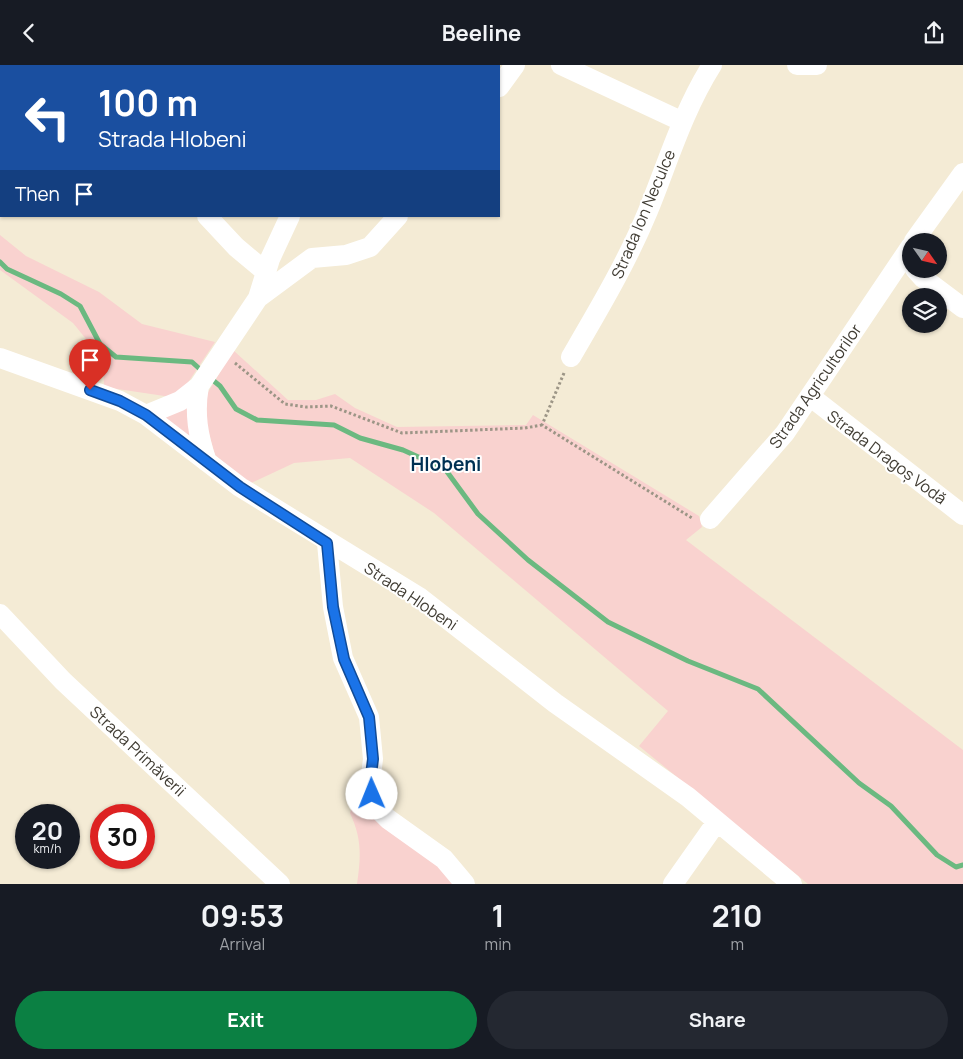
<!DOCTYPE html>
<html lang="en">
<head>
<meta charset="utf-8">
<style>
  :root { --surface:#171b24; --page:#242831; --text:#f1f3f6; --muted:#9ea1a6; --accent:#0b8043 }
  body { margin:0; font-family:Manrope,sans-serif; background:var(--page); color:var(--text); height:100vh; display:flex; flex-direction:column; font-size:19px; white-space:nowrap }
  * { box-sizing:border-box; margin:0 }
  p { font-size:16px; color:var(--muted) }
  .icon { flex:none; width:28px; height:28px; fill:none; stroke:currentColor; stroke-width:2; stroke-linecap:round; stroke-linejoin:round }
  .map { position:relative; height:819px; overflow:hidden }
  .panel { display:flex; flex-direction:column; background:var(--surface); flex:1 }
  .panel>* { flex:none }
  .banner { position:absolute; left:0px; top:0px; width:500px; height:152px; box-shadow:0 1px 4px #0004; background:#1a4fa0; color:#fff; overflow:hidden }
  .needle { width:32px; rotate:124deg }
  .controls { position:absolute; left:902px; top:168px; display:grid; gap:10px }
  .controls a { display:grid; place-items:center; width:45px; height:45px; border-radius:50%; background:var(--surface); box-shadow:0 1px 4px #0004; font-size:25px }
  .speed { position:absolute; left:15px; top:739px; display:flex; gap:10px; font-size:25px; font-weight:700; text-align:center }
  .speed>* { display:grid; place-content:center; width:65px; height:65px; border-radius:50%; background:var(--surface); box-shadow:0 1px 4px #0004; line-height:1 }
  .speed small { font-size:12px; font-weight:400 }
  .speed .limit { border:8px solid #d22; background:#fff; color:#111 }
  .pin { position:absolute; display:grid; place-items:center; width:42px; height:42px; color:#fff; margin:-51px -21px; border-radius:50% 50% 50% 0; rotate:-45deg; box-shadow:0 0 5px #0007 }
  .pin .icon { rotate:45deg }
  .me { position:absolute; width:55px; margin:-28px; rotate:359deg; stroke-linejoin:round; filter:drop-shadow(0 0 4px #0008) }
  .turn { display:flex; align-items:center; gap:18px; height:105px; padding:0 15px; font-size:22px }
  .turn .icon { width:65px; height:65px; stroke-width:2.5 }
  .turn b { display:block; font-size:35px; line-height:42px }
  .then { display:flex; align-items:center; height:48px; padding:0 15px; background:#0003; gap:10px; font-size:19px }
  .eta { display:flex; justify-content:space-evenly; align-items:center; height:85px; text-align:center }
  .eta b { font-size:30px; font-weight:700; line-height:35px }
  .button { display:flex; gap:10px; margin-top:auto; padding:10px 15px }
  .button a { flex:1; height:58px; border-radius:30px; background:var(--accent); color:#fff; font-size:20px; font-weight:700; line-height:58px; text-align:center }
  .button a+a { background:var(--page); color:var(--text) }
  header { display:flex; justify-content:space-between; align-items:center; height:65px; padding:0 15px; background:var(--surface); font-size:22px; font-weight:700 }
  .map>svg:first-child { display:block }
  .green { fill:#f9d2cf }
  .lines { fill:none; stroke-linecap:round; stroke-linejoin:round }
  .stream { stroke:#6bb980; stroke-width:5 }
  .path { stroke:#9c9586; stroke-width:3; stroke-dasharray:2.5 2.5; stroke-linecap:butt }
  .minor { stroke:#fff; stroke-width:20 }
  .route-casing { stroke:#114b97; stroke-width:12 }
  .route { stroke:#1a73e8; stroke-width:9 }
  .labels { text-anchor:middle; stroke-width:4; stroke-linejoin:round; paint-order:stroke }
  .street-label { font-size:16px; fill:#403c33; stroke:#fff }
  .quarter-label { font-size:19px; font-weight:bold; fill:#003053; stroke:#fff }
</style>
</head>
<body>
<header><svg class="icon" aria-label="back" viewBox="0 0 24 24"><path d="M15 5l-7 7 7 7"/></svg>Beeline<svg class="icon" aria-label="share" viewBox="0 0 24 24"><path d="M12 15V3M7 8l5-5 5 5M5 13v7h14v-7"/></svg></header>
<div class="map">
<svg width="963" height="819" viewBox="0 0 963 819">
  <rect width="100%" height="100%" fill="#f4ebd5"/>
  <path class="green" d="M0 170 26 191 99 227 142 259 215 277 185 322 171 332 104 322 103 295 73 258 0 205Z
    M233 285 288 335H316L335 329 355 343 397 362 526 360 533 350 699 451 702 462 686 475 963 685V819H808L639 681 668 646 434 448 350 393 294 398 249 419 215 390 206 358 207 329Z
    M190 334 194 381 158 351Z
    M366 698 364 736 445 802 459 819H357C361 791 362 774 350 748L357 727 350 721Z"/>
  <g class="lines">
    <path class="stream" d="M0 197 7 204 61 229 80 241 100 279 116 292 192 297 202 306
      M209 312 220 321 236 344 257 355 334 360 360 373 403 385 445 404 478 449 528 495 608 557 688 596 758 624 859 718 891 741 937 790 956 802 963 800"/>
    <path class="path" d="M235 298 285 339 306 342 331 341 402 368 525 363 542 360
      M564 308 542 360 692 453"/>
    <path class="minor" d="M561 0 681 56
      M797 0H817
      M187 1V0
      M331 1V0
      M499 22 515 0
      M207 151 236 182 266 207
      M914 176 963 108
      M915 204 923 213 963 243
      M258 233 312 193 346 190 370 182 398 151
      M571 292C599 244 627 197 648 146 668 97 683 46 712 0
      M0 293 120 336 146 350 240 422 419 532 555 638 688 732 792 819
      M199 321C194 348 198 371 207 397
      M811 332 963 450
      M146 350 180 336 199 321 258 233 270 194 290 151
      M710 454 785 368 911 181
      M327 478 333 542 343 593 369 652 373 694 370 718 374 740 388 754 444 794 465 819
      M0 549 63 616 280 819
      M673 819 716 758"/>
  </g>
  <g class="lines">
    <g class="route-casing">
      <path id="route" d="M90 325 120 336 146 350 240 422 327 478 333 542 344 594 369 652 373 694 370 718 372 729"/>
    </g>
    <use href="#route" class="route"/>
  </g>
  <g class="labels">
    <g class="street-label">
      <text transform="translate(643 149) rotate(-67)" y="6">Strada Ion Neculce</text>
      <text transform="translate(815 321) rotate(-55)" y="6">Strada Agricultorilor</text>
      <text transform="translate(887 392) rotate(37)" y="6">Strada Dragoș Vodă</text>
      <text transform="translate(411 531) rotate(34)" y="6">Strada Hlobeni</text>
      <text transform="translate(138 686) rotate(43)" y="6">Strada Primăverii</text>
    </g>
    <g class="quarter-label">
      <text x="446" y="406">Hlobeni</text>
    </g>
  </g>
</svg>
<div class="controls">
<a><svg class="needle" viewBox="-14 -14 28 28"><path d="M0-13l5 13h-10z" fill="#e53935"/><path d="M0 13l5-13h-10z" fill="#9ea1a6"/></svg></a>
<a><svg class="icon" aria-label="layers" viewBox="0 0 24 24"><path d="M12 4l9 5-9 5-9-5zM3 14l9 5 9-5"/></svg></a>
</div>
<div class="speed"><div>20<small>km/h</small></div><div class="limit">30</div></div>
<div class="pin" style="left:90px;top:325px;background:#d93025"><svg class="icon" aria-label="arrive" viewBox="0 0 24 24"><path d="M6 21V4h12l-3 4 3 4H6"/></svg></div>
<svg class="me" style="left:372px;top:729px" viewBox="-20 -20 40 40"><circle r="19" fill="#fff"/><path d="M0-13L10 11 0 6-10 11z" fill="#1a73e8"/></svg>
<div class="banner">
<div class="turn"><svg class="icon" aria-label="left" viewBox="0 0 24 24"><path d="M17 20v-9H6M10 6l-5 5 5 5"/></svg><div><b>100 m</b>Strada Hlobeni</div></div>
<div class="then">Then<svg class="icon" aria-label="arrive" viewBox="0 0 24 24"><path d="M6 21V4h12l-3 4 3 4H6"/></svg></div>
</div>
</div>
<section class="panel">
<div class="eta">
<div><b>09:53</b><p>Arrival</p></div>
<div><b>1</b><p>min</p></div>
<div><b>210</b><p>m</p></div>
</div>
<div class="button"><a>Exit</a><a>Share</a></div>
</section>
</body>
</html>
